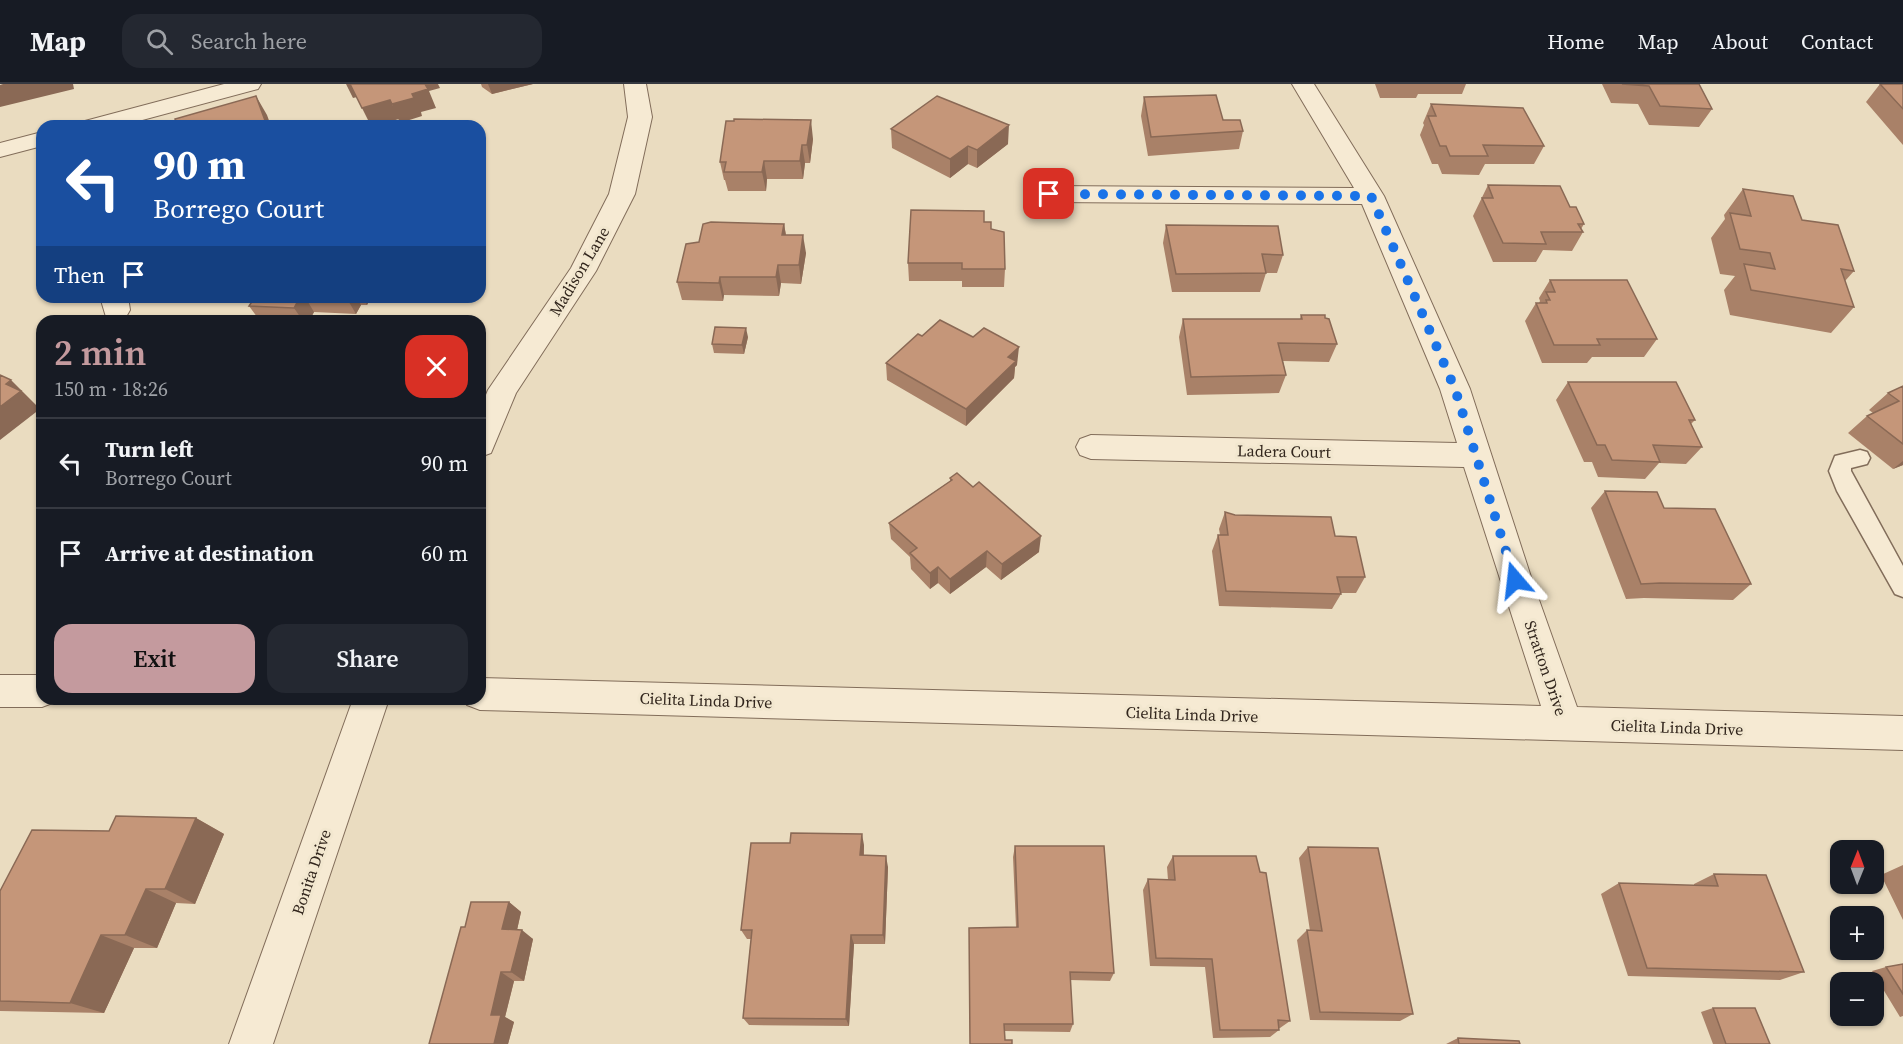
<!DOCTYPE html>
<html lang="en">
<head>
<meta charset="utf-8">
<style>
  :root { --surface:#171b24; --page:#242831; --text:#f1f3f6; --muted:#9ea1a6; --line:#363941; --accent:#c49a9e }
  body { margin:0; font-family:"Source Serif 4",serif; background:var(--page); color:var(--text); height:100vh; display:flex; flex-direction:column; font-size:22px; white-space:nowrap }
  * { box-sizing:border-box; margin:0 }
  p { font-size:20px; color:var(--muted) }
  .icon { flex:none; width:33px; height:33px; fill:none; stroke:currentColor; stroke-width:2; stroke-linecap:round; stroke-linejoin:round }
  .map { position:relative; flex:1; overflow:hidden }
  .panel { position:absolute; left:36px; top:231px; width:450px; height:390px; display:flex; flex-direction:column; background:var(--surface); border-radius:18px; box-shadow:0 2px 4px #0004 }
  .panel>* { flex:none }
  .top-card { position:absolute; left:36px; top:36px; width:450px; height:183px; border-radius:18px; box-shadow:0 2px 4px #0004; background:#1a4fa0; color:#fff; overflow:hidden }
  .needle { width:39px; rotate:1deg }
  .buttons { position:absolute; left:1830px; top:756px; display:grid; gap:12px }
  .buttons a { display:grid; place-items:center; width:54px; height:54px; border-radius:12px; background:var(--surface); box-shadow:0 2px 4px #0004; font-size:30px }
  .pin { position:absolute; display:grid; place-items:center; width:51px; height:51px; color:#fff; margin:-26px; border-radius:12px; box-shadow:0 3px 9px #0006 }
  .me { position:absolute; width:66px; margin:-33px; rotate:343deg; stroke-linejoin:round; filter:drop-shadow(0 0 4px #0008) }
  .turn { display:flex; align-items:center; gap:21px; height:126px; padding:0 18px; font-size:27px }
  .turn .icon { width:78px; height:78px; stroke-width:2.5 }
  .turn b { display:block; font-size:42px; line-height:51px }
  .then { display:flex; align-items:center; height:57px; padding:0 18px; background:#0003; gap:12px; font-size:22px }
  .round { display:grid; place-items:center; flex:none; width:63px; height:63px; border-radius:18px; background:var(--page) }
  .summary { display:flex; align-items:center; justify-content:space-between; height:102px; padding:0 18px }
  h1 { font-size:36px; font-weight:600; line-height:45px; color:var(--accent) }
  .action { display:flex; gap:12px; margin-top:auto; padding:12px 18px }
  .action a { flex:1; height:69px; border-radius:18px; background:var(--accent); color:#111; font-size:24px; font-weight:600; line-height:69px; text-align:center }
  .action a+a { background:var(--page); color:var(--text) }
  ul { padding:0; list-style:none }
  li { display:flex; align-items:center; gap:18px; height:90px; padding:0 18px; border-top:2px solid var(--line) }
  li div { flex:1 }
  li b { display:block; font-size:22px }
  li em { font-style:normal }
  header { display:flex; align-items:center; gap:36px; box-sizing:border-box; height:84px; padding:0 30px; background:var(--surface); border-bottom:2px solid var(--line) }
  header strong { font-size:28px }
  nav { display:flex; gap:33px; margin-inline-start:auto; font-size:21px }
  .search { width:420px; height:54px; background:var(--page); display:flex; align-items:center; gap:15px; box-sizing:border-box; padding:0 21px; border-radius:18px; color:var(--muted); font-size:22px }
  .map>svg:first-child { display:block }
  .lines { fill:none; stroke-linecap:round; stroke-linejoin:round }
  .lane-casing { stroke:#826d5a; stroke-width:3 }
  .street-casing { stroke:#826d5a; stroke-width:2 }
  .lane { fill:#f6ead3; fill-rule:evenodd }
  .street { fill:#f6ead3; fill-rule:evenodd }
  .wall { fill:#a98168 }
  .shaded-wall { fill:#8a6955 }
  .building { fill:#c59679; stroke:#8a6955; stroke-width:1.5 }
  .route { stroke:#1a73e8; stroke-width:10; stroke-dasharray:0 18 }
  .labels { text-anchor:middle; stroke-width:6; stroke-linejoin:round; paint-order:stroke }
  .street-label { font-size:16px; fill:#32261d; stroke:#f2e7cf }
</style>
</head>
<body>
<header>
<strong>Map</strong>
<div class="search"><svg class="icon" aria-label="search" viewBox="0 0 24 24"><circle cx="10" cy="10" r="6"/><path d="M15 15l6 6"/></svg>Search here</div>
<nav><a>Home</a><a>Map</a><a>About</a><a>Contact</a></nav>
</header>
<div class="map">
<svg width="1903" height="960" viewBox="0 0 1903 960">
  <rect width="100%" height="100%" fill="#eadcc0"/>
  <g class="lines">
    <g class="lane-casing">
      <path id="lane" d="M1860 366 1867 368 1870 374 1867 380 1851 384V387L1903 482V513L1895 510 1837 407 1829 387 1835 372Z"/>
    </g>
    <g class="street-casing">
      <path id="street" d="M224 0H261L258 5 120 42H81L85 37Z
        M624 0H646L652 33 635 110 596 187 516 309 491 369 480 373V325L488 306 571 184 609 110 628 33Z
        M1292 0H1314L1384 112 1470 305 1532 496 1577 623 1903 632V666L480 626 467 621 464 615H480V594L1541 622 1464 383 1091 375 1080 371 1076 363 1080 355 1091 351 1457 359 1440 305 1362 120 1049 118 1040 116 1036 110 1040 104 1049 102 1354 104Z
        M42 48V62L0 73V59Z
        M100 213H128L130 226 126 233 116 236 106 233Z
        M0 591H42V615H56L55 618 42 623H0Z
        M353 615H389L273 960H229Z"/>
    </g>
    <use href="#lane" class="lane"/>
    <use href="#street" class="street"/>
  </g>
  <path class="wall" d="M481 0H533L492 10 482 3Z
    M1375 0H1466L1462 10H1418L1416 14H1380Z
    M1602 0H1699L1712 25 1699 43 1649 41 1638 20 1611 19Z
    M1880 0H1903V61L1866 18Z
    M1144 13 1223 36 1243 47 1239 65 1148 72 1141 32Z
    M1431 20 1544 62 1534 80H1485L1479 91 1442 90 1438 80H1432L1420 51 1424 41 1423 39Z
    M891 45 1008 60 977 84 968 80 950 94 892 64Z
    M813 55 810 79H805L803 95H767L766 107H728L725 96H724L720 78Z
    M1488 101 1570 123 1584 140 1581 145 1583 148 1572 167 1543 166 1536 178H1493L1473 132Z
    M1743 105 1802 136 1854 187 1845 197 1854 223 1831 249 1730 231 1724 206 1735 192 1720 190 1711 154 1725 135 1724 131Z
    M984 138 991 145 1005 185 1004 203H962V197H909L908 179Z
    M784 140 786 151 806 169 801 200 781 199 779 212 724 211 723 217 682 216 677 198 699 158Z
    M1166 141 1283 171 1277 189H1266L1260 208H1172L1163 159Z
    M1550 196 1657 255 1644 273H1592L1587 279H1542L1525 237 1536 219H1539L1540 217 1539 214Z
    M255 213H371L367 221H361L356 230 314 228 309 237H260L249 222Z
    M1301 231 1337 260 1329 278 1283 277 1286 291 1279 309 1187 311 1179 253 1183 235H1300Z
    M922 252 1017 281 1015 283 1014 294 966 342 887 296 886 279Z
    M748 253 744 270 714 269 712 260Z
    M1568 298 1695 336 1691 340 1702 363 1686 380 1659 379 1645 395 1598 393 1592 378H1584L1556 316Z
    M1903 302V381L1893 385 1848 349 1867 332 1873 329 1869 326 1888 309Z
    M950 394 1039 468 1001 496 986 483 950 510 938 499 930 505 911 485 910 473 891 455 889 439 950 397Z
    M1605 407 1664 424 1751 500 1733 516 1644 514 1626 515 1591 424Z
    M1225 428 1365 493 1356 509H1341V510L1332 525 1219 522 1212 467 1218 451H1220L1219 445Z
    M196 734 224 750 195 820 176 819 157 864H134L104 929 0 927V807L109 747Z
    M864 761V771L888 783 885 860H854L849 942 749 941 743 934 751 855H747L741 846Z
    M1015 762 1114 889 1110 897 1070 896 1073 940 1070 948 1004 947 1005 956 1012 960H970L969 844 1016 843 1013 773Z
    M1308 763 1413 930 1400 937 1310 936 1297 856 1307 846 1310 847 1299 774Z
    M1173 772 1290 937 1280 944H1279V946L1270 953 1213 954 1205 883 1150 882 1143 806 1148 795 1168 796 1167 783Z
    M1903 781V836L1881 791Z
    M1714 790 1804 888 1780 896 1628 892 1601 810 1619 799 1694 802V800Z
    M509 818 521 828 517 846 533 855 524 897H514L505 933 514 938 508 960 465 843Z
    M1903 880V932L1900 933 1872 887 1886 883Z
    M1713 924 1770 960H1713L1701 928Z
    M1458 954 1520 960H1446Z"/>
  <path class="shaded-wall" d="M3 0H73L74 5 0 23V1Z
    M346 0H351L357 13 353 14Z
    M424 0H438L440 4 429 7 436 24 421 28 422 32 400 39 392 20 412 10Z
    M488 0H533L492 10Z
    M256 12 267 31 271 42H267Z
    M390 16 399 35 374 42H371L362 24Z
    M811 36 813 55 810 79 807 61Z
    M1009 41 1008 60 977 84V66Z
    M802 61 805 79 803 95 800 77Z
    M968 62V80L950 94V75Z
    M764 77 767 95 766 107 762 88Z
    M784 140 787 158 782 151Z
    M803 151 806 169 801 200 799 181Z
    M778 181 781 199 779 212 776 193Z
    M720 193 724 211 723 217 719 199Z
    M300 213H305L314 228 309 237H303L294 224Z
    M346 213H356L361 221 356 230Z
    M363 213H371L367 221Z
    M746 244 748 253 744 270 742 261Z
    M1019 263 1017 281 1015 283 1014 294 966 342V325L1008 273Z
    M11 296 40 325 0 356V323L6 300Z
    M1903 377V381L1893 385Z
    M1041 452 1039 468 1001 496 1002 480Z
    M987 467 986 483 950 510V495Z
    M938 483V499L930 505V489Z
    M196 734 224 750 195 820 165 805Z
    M862 750 864 761 863 782 860 771Z
    M886 772 888 783 885 860 883 851Z
    M146 805 176 819 157 864 125 851Z
    M509 818 521 828 515 855 502 845Z
    M522 846 533 855 524 897 511 888Z
    M101 851 134 864 104 929 70 919Z
    M851 851 854 860 849 942 846 935Z
    M501 888 514 897 505 933 514 938 508 960H494L491 931Z"/>
  <path class="building" d="M350 0H425L428 5 412 10 414 14 392 20 390 16 362 24Z
    M1622 0H1699L1712 25 1660 22 1649 2Z
    M1880 0H1903V25Z
    M1216 11 1223 36H1240L1243 47 1151 53 1144 13Z
    M256 12 267 42H177L175 35Z
    M937 12 1009 41 977 66 968 62 950 75 891 45Z
    M1431 20 1523 24 1544 62 1483 61 1488 72H1450L1446 62H1440L1428 32H1436Z
    M734 35 811 36 807 61H802L800 77H764L762 88H724L726 78H720L726 37H734Z
    M1488 101 1560 102 1570 123H1576L1584 140H1578L1583 148H1541L1546 160 1503 159 1482 114H1493Z
    M1743 105 1793 112 1802 136 1838 141 1854 187 1841 185 1854 223 1751 206 1744 180 1775 185 1770 169 1740 165 1730 129 1751 132Z
    M911 126 984 127V138H991V145L1004 148 1005 185H962V179H908Z
    M711 138 784 140 782 151H803L799 181H778L776 193H720L719 199 677 198 686 160 699 158 703 140Z
    M1166 141 1278 142 1283 171 1262 170 1266 189 1176 190Z
    M1550 196H1627L1657 255H1597L1600 261H1554L1536 219H1547L1546 216H1550L1546 208H1555Z
    M255 213H300L294 224 249 222Z
    M1301 231H1325V234L1329 235 1337 260 1278 259 1286 291 1191 293 1183 235H1302Z
    M940 236 973 253 984 244 1019 263 1008 273 1016 277 966 325 886 279 918 250 922 252Z
    M715 243 746 244 742 261 712 260Z
    M0 291 11 296 6 300 21 307 0 323Z
    M1568 298H1676L1695 336H1689L1702 363 1653 361 1660 378 1612 376 1605 361H1597Z
    M1903 302V360L1867 332 1899 317 1888 309Z
    M957 389 973 403 979 398 1041 452 1002 480 987 467 950 495 938 483 930 489 910 469 917 464 889 439 952 396 950 394Z
    M1605 407 1657 408 1664 424 1715 425 1751 500 1660 499 1641 500Z
    M1225 428 1235 431 1331 433 1335 452 1356 453 1365 493H1337L1341 510 1226 507 1218 451H1228Z
    M116 732 196 734 165 805H146L125 851H101L70 919 0 917V807L32 746 109 747Z
    M791 749 862 750 860 771 886 772 883 851H851L846 935 743 934 752 846H741L751 759H790Z
    M1015 762H1104L1114 889 1070 888 1073 940H1004L1005 956H1012V960H970L969 844 1018 843Z
    M1308 763 1378 764 1413 930 1320 928 1307 846 1322 847Z
    M1173 772H1256L1260 788 1266 789 1290 937 1278 936 1279 946H1220L1212 875 1156 874 1148 795 1175 796Z
    M1714 790 1766 791 1804 888 1647 884 1619 799 1718 802Z
    M471 818H509L502 845 522 846 511 888H501L491 931H501L494 960H429L461 843H465Z
    M1903 880V910L1886 883Z
    M1713 924H1755L1770 960H1726Z
    M1458 954 1519 957 1520 960H1459Z"/>
  <g class="lines">
    <path class="route" d="M1049 110 1371 112 1455 305 1515 496"/>
  </g>
  <g class="labels">
    <g class="street-label">
      <text transform="translate(579 187) rotate(-59)" y="6">Madison Lane</text>
      <text transform="translate(1284 367) rotate(1)" y="6">Ladera Court</text>
      <text transform="translate(1546 584) rotate(71)" y="6">Stratton Drive</text>
      <text transform="translate(706 616) rotate(2)" y="6">Cielita Linda Drive</text>
      <text transform="translate(1192 630) rotate(2)" y="6">Cielita Linda Drive</text>
      <text transform="translate(1677 643) rotate(2)" y="6">Cielita Linda Drive</text>
      <text transform="translate(311 788) rotate(-71)" y="6">Bonita Drive</text>
    </g>
  </g>
</svg>
<div class="buttons">
<a><svg class="needle" viewBox="-14 -14 28 28"><path d="M0-13l5 13h-10z" fill="#e53935"/><path d="M0 13l5-13h-10z" fill="#9ea1a6"/></svg></a>
<a>+</a>
<a>−</a>
</div>
<div class="pin" style="left:1049px;top:110px;background:#d93025"><svg class="icon" aria-label="arrive" viewBox="0 0 24 24"><path d="M6 21V4h12l-3 4 3 4H6"/></svg></div>
<svg class="me" style="left:1515px;top:496px" viewBox="-20 -20 40 40"><path d="M0-17L14 15 0 8-14 15z" fill="#1a73e8" stroke="#fff" stroke-width="4"/></svg>
<div class="top-card">
<div class="turn"><svg class="icon" aria-label="left" viewBox="0 0 24 24"><path d="M17 20v-9H6M10 6l-5 5 5 5"/></svg><div><b>90 m</b>Borrego Court</div></div>
<div class="then">Then<svg class="icon" aria-label="arrive" viewBox="0 0 24 24"><path d="M6 21V4h12l-3 4 3 4H6"/></svg></div>
</div>
<section class="panel">
<div class="summary"><div><h1>2 min</h1><p>150 m · 18:26</p></div><a class="round" style="background:#d93025;color:#fff"><svg class="icon" aria-label="close" viewBox="0 0 24 24"><path d="M6 6l12 12M18 6L6 18"/></svg></a></div>
<ul>
<li><svg class="icon" aria-label="left" viewBox="0 0 24 24"><path d="M17 20v-9H6M10 6l-5 5 5 5"/></svg><div><b>Turn left</b><p>Borrego Court</p></div><em>90 m</em></li>
<li><svg class="icon" aria-label="arrive" viewBox="0 0 24 24"><path d="M6 21V4h12l-3 4 3 4H6"/></svg><div><b>Arrive at destination</b></div><em>60 m</em></li>
</ul>
<div class="action"><a>Exit</a><a>Share</a></div>
</section>
</div>
</body>
</html>
